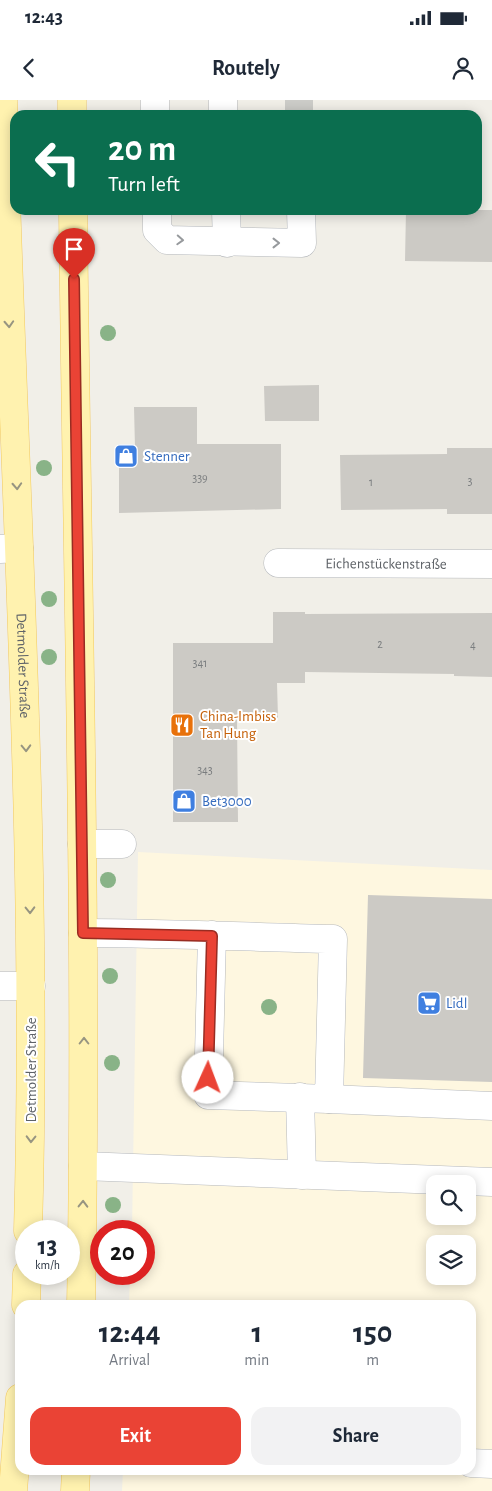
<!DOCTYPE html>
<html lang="en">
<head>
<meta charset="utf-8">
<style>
  :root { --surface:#fff; --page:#f2f2f3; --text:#1f2937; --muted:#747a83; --accent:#ea4335 }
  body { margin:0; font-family:"Alegreya Sans",sans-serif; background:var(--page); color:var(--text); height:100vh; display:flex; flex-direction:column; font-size:19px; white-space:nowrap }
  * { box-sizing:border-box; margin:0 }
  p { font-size:16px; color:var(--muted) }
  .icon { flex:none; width:28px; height:28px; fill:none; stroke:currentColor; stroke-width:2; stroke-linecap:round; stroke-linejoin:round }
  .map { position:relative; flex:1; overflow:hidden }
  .side { position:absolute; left:15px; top:1200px; width:461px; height:175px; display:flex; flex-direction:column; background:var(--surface); border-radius:15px; box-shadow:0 2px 12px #0003 }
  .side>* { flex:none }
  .guide { position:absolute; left:10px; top:10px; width:472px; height:105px; border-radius:15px; box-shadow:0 2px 12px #0003; background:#0b6e4f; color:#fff; overflow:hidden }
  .fabs { position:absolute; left:426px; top:1075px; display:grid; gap:10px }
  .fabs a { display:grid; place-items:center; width:50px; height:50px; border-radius:10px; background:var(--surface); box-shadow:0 2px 12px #0003; font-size:25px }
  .speed { position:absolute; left:15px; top:1120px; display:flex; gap:10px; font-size:25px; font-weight:700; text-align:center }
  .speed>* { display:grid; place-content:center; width:65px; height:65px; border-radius:50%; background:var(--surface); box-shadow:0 2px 12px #0003; line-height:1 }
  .speed small { font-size:12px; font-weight:400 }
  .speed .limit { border:8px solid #d22; background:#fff; color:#111 }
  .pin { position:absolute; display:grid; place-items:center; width:42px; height:42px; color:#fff; margin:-51px -21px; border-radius:50% 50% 50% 0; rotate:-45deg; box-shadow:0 0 5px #0007 }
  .pin .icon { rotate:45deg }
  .me { position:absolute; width:55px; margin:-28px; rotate:2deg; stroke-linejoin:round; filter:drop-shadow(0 0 4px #0008) }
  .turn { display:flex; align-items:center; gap:18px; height:105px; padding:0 15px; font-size:22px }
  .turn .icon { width:65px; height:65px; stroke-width:2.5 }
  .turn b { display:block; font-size:35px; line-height:42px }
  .eta { display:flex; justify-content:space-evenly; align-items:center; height:85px; text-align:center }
  .eta b { font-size:30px; font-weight:600; line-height:35px }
  .button { display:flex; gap:10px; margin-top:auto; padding:10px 15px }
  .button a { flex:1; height:58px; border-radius:15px; background:var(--accent); color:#fff; font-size:20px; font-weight:600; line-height:58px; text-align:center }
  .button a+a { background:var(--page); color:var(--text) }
  .status { display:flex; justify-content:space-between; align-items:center; height:35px; padding:0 25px; background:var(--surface); direction:ltr }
  .status svg { height:14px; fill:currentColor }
  header { display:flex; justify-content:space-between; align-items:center; height:65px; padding:0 15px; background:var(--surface); font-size:22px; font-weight:600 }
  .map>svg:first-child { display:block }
  .commercial { fill:#fef7e0; fill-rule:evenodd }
  .building { fill:#cccac5 }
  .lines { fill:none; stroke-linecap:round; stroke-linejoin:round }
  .minor-tunnel { stroke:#ccccc8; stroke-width:28; stroke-dasharray:28 14; stroke-linecap:butt }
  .minor-casing { stroke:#b5b8bc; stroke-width:29 }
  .major-casing { stroke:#f2c960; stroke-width:29 }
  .minor { stroke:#fff; stroke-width:28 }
  .major { stroke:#fff2af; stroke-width:28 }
  .tree { fill:#89b387 }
  .oneway { stroke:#979a9d }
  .oneway2 { stroke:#979581 }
  .route-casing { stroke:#982c22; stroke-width:12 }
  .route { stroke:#ea4335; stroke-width:9 }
  .labels { text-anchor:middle; stroke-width:4; stroke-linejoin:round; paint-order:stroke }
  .number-label { font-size:12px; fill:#7a7d7f }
  .shop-label { font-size:15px; fill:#366cbe; stroke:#fff; text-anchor:start }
  .street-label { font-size:15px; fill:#5f6368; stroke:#fff }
  .food-label { font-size:15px; fill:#c56008; stroke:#fff; text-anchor:start }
</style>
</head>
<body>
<div class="status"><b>12:43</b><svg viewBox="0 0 49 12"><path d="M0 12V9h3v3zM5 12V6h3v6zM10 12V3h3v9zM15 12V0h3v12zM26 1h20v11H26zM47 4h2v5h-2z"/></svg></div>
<header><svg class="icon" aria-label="back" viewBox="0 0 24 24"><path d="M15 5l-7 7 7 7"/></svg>Routely<svg class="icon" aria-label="person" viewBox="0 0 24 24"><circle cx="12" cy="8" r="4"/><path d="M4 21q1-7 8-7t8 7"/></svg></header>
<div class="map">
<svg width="492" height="1391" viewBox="0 0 492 1391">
  <rect width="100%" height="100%" fill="#f1efe8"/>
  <path class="commercial" d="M138 752 492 770V1391H122L123 1370H471V1205H129L130 1174H144V1131H132ZM435 1084H468V1116H435ZM435 1144H468V1176H435Z"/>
  <path class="building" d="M406 110H492V162L405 161Z
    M319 285V321H265L264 286Z
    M134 307H197V344H281V409L119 413V348H135Z
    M447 348H492V414H447V409L341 410 340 355 447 354Z
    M273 512H305V514L492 513V577L454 576V574L305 572V583H277L278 618H237L238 722H173V543H273Z
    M368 795 492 799V982L363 978Z"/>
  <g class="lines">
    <path class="minor-tunnel" d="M299 0V15"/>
    <g class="minor-casing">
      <g id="minor">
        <path d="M155 0V15"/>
        <path d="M223 0V15"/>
        <path d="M157 110V130L167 140 302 143 301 110"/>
        <path d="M226 110 227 143"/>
        <path d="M0 449 19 448"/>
        <path id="s1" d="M278 463 492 464"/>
        <path d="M82 744H122"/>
        <path d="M83 833C167 833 250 837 333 839L329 999 208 995 212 835"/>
        <path d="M0 886H31"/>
        <path d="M300 997 302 1075"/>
        <path d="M329 999 492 1006"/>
        <path d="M83 1066 492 1082"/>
        <path d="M471 1363 492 1364"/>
      </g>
    </g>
    <g class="major-casing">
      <g id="major">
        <path id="s2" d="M3 0C13 377 39 754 28 1131"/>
        <path d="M72 0V15"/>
        <path d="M73 110C77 475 88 840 81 1205"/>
        <path d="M26 1205 27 1174"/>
        <path d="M13 1391 20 1298"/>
        <path d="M75 1391 76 1370"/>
      </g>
    </g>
    <use href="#minor" class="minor"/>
    <use href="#major" class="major"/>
  </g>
  <g class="tree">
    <circle cx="108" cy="233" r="8"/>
    <circle cx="44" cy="368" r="8"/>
    <circle cx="49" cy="499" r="8"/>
    <circle cx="49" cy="557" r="8"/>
    <circle cx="108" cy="780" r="8"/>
    <circle cx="110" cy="876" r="8"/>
    <circle cx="269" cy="907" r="8"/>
    <circle cx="112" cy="963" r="8"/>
    <circle cx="113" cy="1105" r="8"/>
  </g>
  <defs><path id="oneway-chevron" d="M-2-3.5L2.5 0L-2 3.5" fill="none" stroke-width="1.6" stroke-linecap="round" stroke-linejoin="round" transform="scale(1.25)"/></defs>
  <g class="oneway">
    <use href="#oneway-chevron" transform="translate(180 140) rotate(3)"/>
    <use href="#oneway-chevron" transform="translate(276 143)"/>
  </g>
  <g class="oneway2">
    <use href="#oneway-chevron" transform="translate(9 224) rotate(87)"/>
    <use href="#oneway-chevron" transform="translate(17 386) rotate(87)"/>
    <use href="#oneway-chevron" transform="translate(26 648) rotate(88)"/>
    <use href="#oneway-chevron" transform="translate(30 810) rotate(89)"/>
    <use href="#oneway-chevron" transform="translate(84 941) rotate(-90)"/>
    <use href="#oneway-chevron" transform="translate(31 1039) rotate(91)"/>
    <use href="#oneway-chevron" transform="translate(83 1104) rotate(-89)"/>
  </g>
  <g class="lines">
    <g class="route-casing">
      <path id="route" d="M74 179 83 833 212 836 208 978"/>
    </g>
    <use href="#route" class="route"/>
  </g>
  <defs>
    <g id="shop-square" transform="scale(1.25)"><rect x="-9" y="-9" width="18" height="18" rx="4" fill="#3f7fe0" stroke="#fff"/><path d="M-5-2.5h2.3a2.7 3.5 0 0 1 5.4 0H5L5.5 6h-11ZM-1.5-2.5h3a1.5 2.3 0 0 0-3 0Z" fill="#fff"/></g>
    <g id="restaurant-square" transform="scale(1.25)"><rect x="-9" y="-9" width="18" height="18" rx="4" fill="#e8710a" stroke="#fff"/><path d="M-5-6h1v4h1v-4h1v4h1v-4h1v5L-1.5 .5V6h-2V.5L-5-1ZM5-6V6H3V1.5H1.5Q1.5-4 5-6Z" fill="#fff"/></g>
    <g id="supermarket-square" transform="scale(1.25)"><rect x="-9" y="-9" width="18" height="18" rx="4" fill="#3f7fe0" stroke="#fff"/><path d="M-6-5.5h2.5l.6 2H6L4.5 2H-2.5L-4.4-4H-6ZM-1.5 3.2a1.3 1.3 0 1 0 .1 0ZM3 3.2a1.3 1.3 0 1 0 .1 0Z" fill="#fff"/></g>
  </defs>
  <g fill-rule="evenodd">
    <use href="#shop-square" x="126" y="356"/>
    <use href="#restaurant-square" x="182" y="625"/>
    <use href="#shop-square" x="184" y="701"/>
    <use href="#supermarket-square" x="429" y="903"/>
  </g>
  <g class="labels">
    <g class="number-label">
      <text x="200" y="382">339</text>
      <text x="470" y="385">3</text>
      <text x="371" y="386">1</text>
      <text x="380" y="548">2</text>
      <text x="473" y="549">4</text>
      <text x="200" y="567">341</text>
      <text x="205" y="674">343</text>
    </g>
    <g class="shop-label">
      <text x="144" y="361">Stenner</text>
      <text x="202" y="706">Bet3000</text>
      <text x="446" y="908">Lidl</text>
    </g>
    <g class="street-label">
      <text dy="5" stroke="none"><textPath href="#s1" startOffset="108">Eichenstückenstraße</textPath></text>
      <text dy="5" stroke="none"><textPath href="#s2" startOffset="566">Detmolder Straße</textPath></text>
      <text transform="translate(31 970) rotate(-90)" y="5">Detmolder Straße</text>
    </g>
    <g class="food-label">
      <text x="200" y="621">China-Imbiss<tspan x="200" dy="17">Tan Hung</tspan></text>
    </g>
  </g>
</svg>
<div class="fabs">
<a><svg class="icon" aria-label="search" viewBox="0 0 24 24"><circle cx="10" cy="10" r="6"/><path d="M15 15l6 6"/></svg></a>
<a><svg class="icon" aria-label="layers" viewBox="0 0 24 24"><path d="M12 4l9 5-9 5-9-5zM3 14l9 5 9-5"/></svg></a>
</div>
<div class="speed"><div>13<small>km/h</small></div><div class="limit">20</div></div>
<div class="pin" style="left:74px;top:179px;background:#d93025"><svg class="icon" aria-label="arrive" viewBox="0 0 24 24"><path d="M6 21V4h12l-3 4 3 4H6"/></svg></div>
<svg class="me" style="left:208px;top:978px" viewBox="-20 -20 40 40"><circle r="19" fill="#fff"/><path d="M0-13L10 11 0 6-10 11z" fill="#ea4335"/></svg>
<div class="guide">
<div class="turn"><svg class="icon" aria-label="left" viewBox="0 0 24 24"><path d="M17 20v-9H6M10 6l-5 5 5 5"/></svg><div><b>20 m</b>Turn left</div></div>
</div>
<section class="side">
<div class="eta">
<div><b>12:44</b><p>Arrival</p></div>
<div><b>1</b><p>min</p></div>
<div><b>150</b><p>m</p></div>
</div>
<div class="button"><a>Exit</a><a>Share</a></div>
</section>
</div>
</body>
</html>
